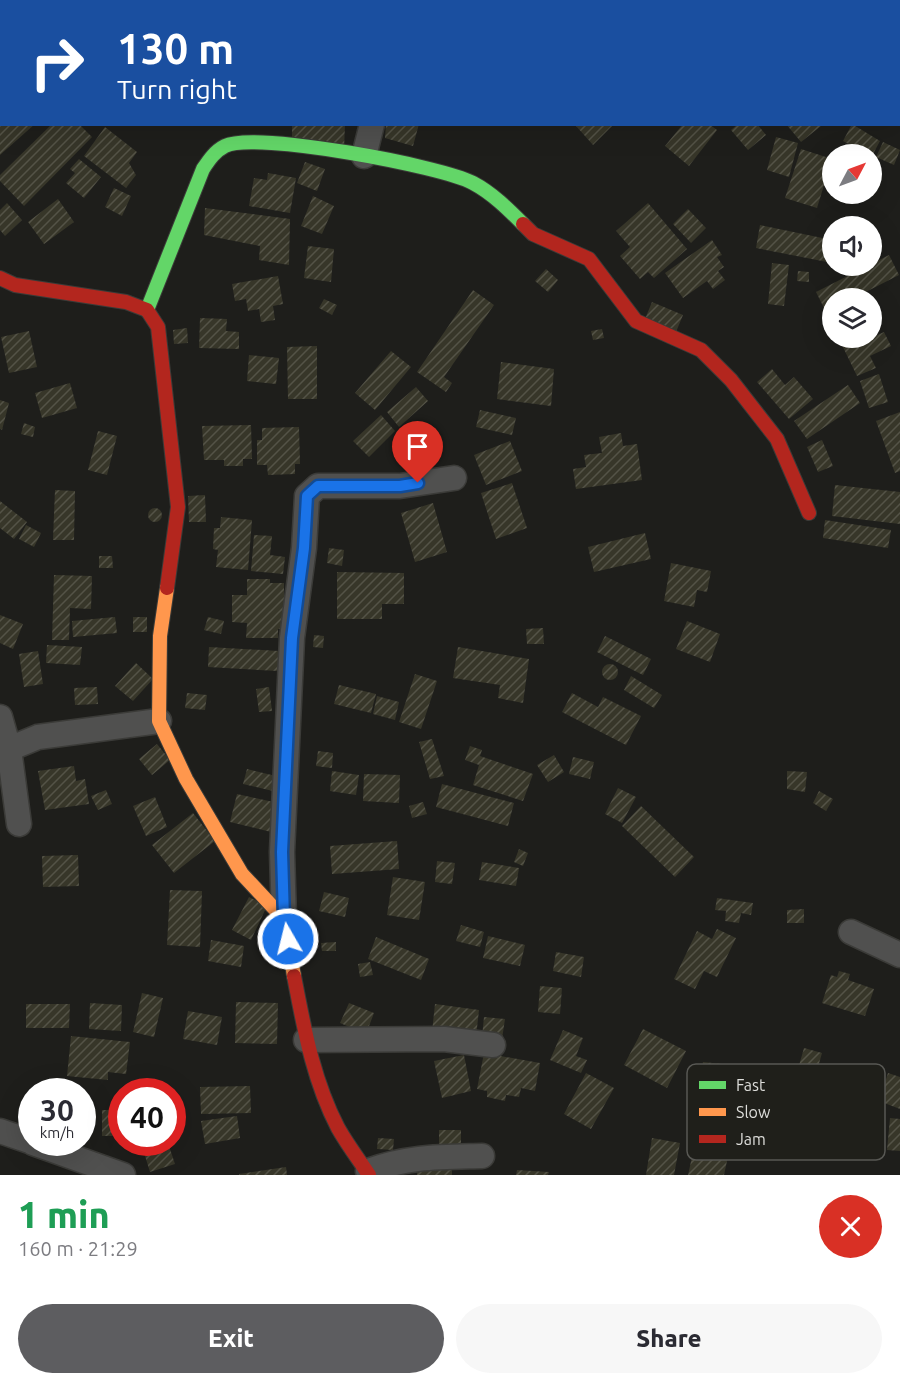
<!DOCTYPE html>
<html lang="en">
<head>
<meta charset="utf-8">
<style>
  :root { --surface:#fff; --page:#f7f7f7; --text:#2b2b33; --muted:#7c7c81; --accent:#5d5d60 }
  body { margin:0; font-family:Ubuntu,sans-serif; background:var(--page); color:var(--text); height:100vh; display:flex; flex-direction:column; font-size:22px; white-space:nowrap }
  * { box-sizing:border-box; margin:0 }
  p { font-size:20px; color:var(--muted) }
  .icon { flex:none; width:33px; height:33px; fill:none; stroke:currentColor; stroke-width:2; stroke-linecap:round; stroke-linejoin:round }
  .map { position:relative; height:1175px; overflow:hidden }
  .details { display:flex; flex-direction:column; background:var(--surface); flex:1 }
  .details>* { flex:none }
  .banner { position:absolute; left:0px; top:0px; width:900px; height:126px; box-shadow:0 6px 24px #0002; background:#1a4fa0; color:#fff; overflow:hidden }
  .needle { width:39px; rotate:49deg }
  .buttons { position:absolute; left:822px; top:144px; display:grid; gap:12px }
  .buttons a { display:grid; place-items:center; width:60px; height:60px; border-radius:50%; background:var(--surface); box-shadow:0 6px 24px #0002; font-size:30px }
  .speed { position:absolute; left:18px; top:1078px; display:flex; gap:12px; font-size:30px; font-weight:700; text-align:center }
  .speed>* { display:grid; place-content:center; width:78px; height:78px; border-radius:50%; background:var(--surface); box-shadow:0 6px 24px #0002; line-height:1 }
  .speed small { font-size:15px; font-weight:400 }
  .speed .limit { border:9px solid #d22; background:#fff; color:#111 }
  .pin { position:absolute; display:grid; place-items:center; width:51px; height:51px; color:#fff; margin:-62px -26px; border-radius:50% 50% 50% 0; rotate:-45deg; box-shadow:0 0 6px #0007 }
  .pin .icon { rotate:45deg }
  .me { position:absolute; width:66px; margin:-33px; rotate:352deg; stroke-linejoin:round; filter:drop-shadow(0 0 4px #0008) }
  .turn { display:flex; align-items:center; gap:21px; height:126px; padding:0 18px; font-size:27px }
  .turn .icon { width:78px; height:78px; stroke-width:2.5 }
  .turn b { display:block; font-size:42px; line-height:51px }
  .round { display:grid; place-items:center; flex:none; width:63px; height:63px; border-radius:32px; background:var(--page) }
  .headline { display:flex; align-items:center; justify-content:space-between; height:102px; padding:0 18px }
  h1 { font-size:36px; font-weight:800; line-height:45px; color:#1e9e55 }
  .action { display:flex; gap:12px; margin-top:auto; padding:12px 18px }
  .action a { flex:1; height:69px; border-radius:36px; background:var(--accent); color:#fff; font-size:24px; font-weight:800; line-height:69px; text-align:center }
  .action a+a { background:var(--page); color:var(--text) }
  .map>svg:first-child { display:block }
  .building { fill:url(#building-hatch) }
  .lines { fill:none; stroke-linecap:round; stroke-linejoin:round }
  .street-casing { stroke:#3b3b38; stroke-width:27 }
  .fast-casing { stroke:#3b3b38; stroke-width:16 }
  .slow-casing { stroke:#3b3b38; stroke-width:16 }
  .jam-casing { stroke:#3b3b38; stroke-width:16 }
  .street { stroke:#50504f; stroke-width:24 }
  .fast { stroke:#63d668; stroke-width:14 }
  .slow { stroke:#ff974d; stroke-width:14 }
  .jam { stroke:#b3261e; stroke-width:14 }
  .route-casing { stroke:#114b97; stroke-width:15 }
  .route { stroke:#1a73e8; stroke-width:10 }
  .key { fill:#1f1f1a; stroke:#585854; stroke-width:1.5 }
  .key-label { font-size:16px; fill:#ddddda }
</style>
</head>
<body>
<div class="map">
<svg width="900" height="1175" viewBox="0 0 900 1175">
  <defs>
    <pattern id="building-hatch" width="6" height="6" patternUnits="userSpaceOnUse" patternTransform="scale(1.5)"><rect width="6" height="6" fill="#373629"/><path d="M-1 1l2-2M0 6l6-6M5 7l2-2" fill="none" stroke="#545347"/></pattern>
  </defs>
  <rect width="100%" height="100%" fill="#1e1e1b"/>
  <path class="building" d="M0 124H35L0 155Z
    M52 124H79L92 137 24 206 0 181V175Z
    M292 124H345L344 150 292 138Z
    M386 124H419L413 146 385 138Z
    M578 124H614L593 145 576 126Z
    M683 124H709L717 130 689 166 665 146Z
    M738 124H757L766 135 748 150 731 130Z
    M786 124H819L821 126 801 142Z
    M852 124 880 141 873 154H867L843 141Z
    M105 127 137 152 129 163 136 175 126 188 84 156Z
    M776 137 798 143 789 177 767 170Z
    M883 142 900 150 894 165 876 157Z
    M801 149 832 159 817 208 785 198Z
    M79 159 101 177 84 198 66 183 75 173 70 169Z
    M305 162 325 169 317 191 297 183Z
    M268 173 296 178 290 213 249 206 254 178 267 180Z
    M114 188 131 196 122 216 105 207Z
    M313 196 334 206 322 234 301 226Z
    M58 199 74 222 44 244 28 222Z
    M7 203 22 220 5 236 0 230V210Z
    M648 203 687 249 654 278 648 272 640 279 620 256 630 247 616 231Z
    M205 208 290 219 289 265 259 260 260 246 204 235Z
    M688 209 706 228 691 243 673 224Z
    M760 225 832 240V263L756 248Z
    M712 240 722 255 717 257 724 267 718 271 725 280 713 289 707 281 683 298 665 273Z
    M308 246 334 249 331 282 304 278Z
    M889 255 899 275 854 298H832V324L816 292Z
    M772 263 789 265 784 306 768 304Z
    M546 269 558 280 548 292 535 281Z
    M798 271 809 272V282L797 281Z
    M278 276 283 304 273 306 275 320 261 322 259 309 248 311 246 299 235 301 232 284Z
    M473 290 494 305 444 377 452 383 446 392 417 372Z
    M324 299 337 305 332 315 319 308Z
    M652 302 683 315 676 332 645 319Z
    M200 318 227 319 226 331 239 332V349L199 348Z
    M187 328 188 343 174 344 173 330Z
    M602 329 604 338 593 340 591 331Z
    M29 331 37 367 9 373 1 337Z
    M884 332 891 346 870 356 876 368 857 376 840 341 847 338H865L866 340Z
    M317 346V399H288L287 347Z
    M391 351 411 367 375 410 355 393Z
    M249 355 279 358 276 384 247 381Z
    M501 362 554 369 551 406 497 399Z
    M772 369 785 385 794 377 813 399 789 419 757 382Z
    M879 374 888 402 869 408 860 381Z
    M70 383 77 408 42 418 35 393Z
    M848 385 860 403 807 439 794 421Z
    M416 387 428 401 399 427 387 412Z
    M0 400 9 403 2 430 0 429Z
    M480 410 516 418 512 435 476 427Z
    M900 412V471L895 473 876 421Z
    M381 415 395 431 369 457 353 441Z
    M24 423 35 427 33 437 21 434Z
    M251 425 252 459H243V466H224V460H204L202 426Z
    M299 427 300 464H295V474L268 475 267 465H257V440H262V428Z
    M98 431 117 436 107 475 88 470Z
    M621 433 623 446 637 444 642 480 576 489 573 469 586 467 584 455 602 453 599 437Z
    M822 440 833 466 818 472 807 447Z
    M510 441 522 471 486 485 474 455Z
    M512 483 527 528 496 539 481 493Z
    M835 485 900 492V524L832 516Z
    M55 490 75 491 74 540H53Z
    M205 495 206 522H189L188 496Z
    M0 501 27 522 14 539 0 528Z
    M433 503 447 552 415 562 401 513Z
    M148 515a7 7 0 1 1 14 0a7 7 0 1 1-14 0Z
    M221 517 252 520 248 570 216 567 218 550 213 549 214 528H220Z
    M825 520 891 530 888 548 823 538Z
    M26 525 41 533 34 547 19 539Z
    M645 533 651 559 594 572 588 547Z
    M254 535 272 536 270 555 285 557 283 574 251 571Z
    M329 548 344 550 342 566 327 563Z
    M99 556H112L113 568H99Z
    M671 563 711 571 707 592 697 590 694 607 664 601Z
    M337 572 404 573V604H382V619H337Z
    M54 575 92 576 91 609 70 608 69 640H52Z
    M247 579H270V583H284V629H278V638H246L247 623 232 622V595H247Z
    M0 615 23 624 13 649 0 643Z
    M115 617 117 633 73 637 72 621Z
    M133 617H147V632H133Z
    M208 617 224 621 221 634 204 630Z
    M687 621 720 634 710 662 676 649Z
    M543 628 544 644H527L526 629Z
    M314 635 324 636 323 648 313 647Z
    M605 636 651 659 643 675 597 652Z
    M47 645 82 647 80 665 46 663Z
    M209 647 279 651 278 671 208 667Z
    M458 647 529 659 523 703 498 698 500 685 453 678Z
    M38 651 43 684 24 687 19 654Z
    M136 663 153 679 133 701 115 686Z
    M602 672a8 8 0 1 1 16 0a8 8 0 1 1-16 0Z
    M415 674 437 681 421 729 399 722Z
    M631 676 662 695 654 708 624 690Z
    M339 685 376 694 371 713 334 704Z
    M97 687 98 704 75 705 74 688Z
    M269 687 272 711 259 712 256 689Z
    M187 693 207 695 205 710 185 708Z
    M572 693 598 707 603 697 641 716 626 745 562 712Z
    M377 696 399 702 395 720 373 714Z
    M432 739 444 776 430 779 419 742Z
    M157 744 170 760 152 775 139 759Z
    M470 746 482 750 480 756 533 774 523 801 473 785 479 765 465 760Z
    M318 751 333 753 332 768 316 766Z
    M554 755 564 772 548 782 537 765Z
    M573 757 594 762 590 779 569 774Z
    M74 766 76 781 85 779 89 804 45 810 38 771Z
    M247 769 280 777 277 792 243 784Z
    M332 771 359 775 356 795 330 791Z
    M787 771 807 772 805 792 787 789Z
    M364 774 400 775 399 803 363 801Z
    M442 784 514 803 508 826 436 807Z
    M618 788 636 797 622 823 605 814Z
    M106 790 112 804 98 810 91 796Z
    M819 791 833 799 826 811 813 803Z
    M237 794 278 803 271 832 230 822Z
    M155 797 167 827 146 836 133 806Z
    M423 802 427 814 412 818 409 806Z
    M641 806 694 857 675 877 622 826Z
    M193 813 215 841 174 873 152 845Z
    M397 841 399 869 332 874 330 846Z
    M519 849 528 853 523 866 514 862Z
    M78 855 79 886 43 887 42 856Z
    M437 861 455 863 452 884 435 882Z
    M482 862 519 868 516 886 479 880Z
    M393 877 425 882 419 920 387 915Z
    M170 890 202 891 200 947 167 945Z
    M324 892 349 898 345 917 319 911Z
    M249 897 267 906 251 940 232 930Z
    M717 898 753 903 751 915 741 913 739 923 725 921 726 911 715 910Z
    M804 909V923H787V910Z
    M461 925 484 932 480 947 456 941Z
    M717 929 736 938 717 977 704 971 695 989 674 979 697 931 712 939Z
    M488 936 525 945 520 966 483 958Z
    M376 937 429 959 421 980 368 959Z
    M211 940 244 946 241 967 208 961Z
    M336 942V951H322L321 943Z
    M556 952 584 957 581 977 553 971Z
    M370 962 373 975 360 977 358 964Z
    M839 971 850 974 848 980 874 989 865 1016 822 1003 831 975 837 977Z
    M540 986 562 988 560 1014 538 1012Z
    M142 993 163 998 154 1037 133 1032Z
    M236 1002 278 1003 277 1044 235 1043Z
    M90 1003 122 1005 121 1031 89 1029Z
    M349 1003 374 1013 366 1034 340 1023Z
    M26 1004H70L69 1028H26Z
    M435 1004 479 1010 476 1037 432 1032Z
    M188 1011 222 1017 217 1045 183 1039Z
    M484 1017 505 1019 502 1039 482 1037Z
    M643 1029 686 1051 667 1088 624 1065Z
    M563 1030 583 1038 576 1056 587 1060 581 1073 550 1060Z
    M71 1036 130 1042 126 1074 108 1072V1080L67 1076Z
    M804 1048 822 1053 816 1074 798 1069Z
    M484 1053 540 1063 535 1091 521 1088 519 1097 506 1095 505 1101 487 1097V1091L477 1089Z
    M464 1055 471 1091 442 1098 434 1061Z
    M703 1062 741 1066 737 1106 698 1101Z
    M586 1073 614 1088 591 1129 564 1114Z
    M888 1073 900 1077V1109L879 1101Z
    M250 1086 251 1113 201 1114 200 1087Z
    M102 1110H122V1136H102Z
    M237 1116 240 1138 205 1144 201 1121Z
    M890 1118 900 1119V1151L887 1150Z
    M439 1130H461V1149H439Z
    M378 1138 394 1139 393 1150 377 1149Z
    M652 1138 680 1143 674 1175H646Z
    M696 1139 730 1147 724 1175H688Z
    M141 1143H168L175 1164 150 1172Z
    M286 1167 287 1175H239V1174Z
    M417 1168H452V1175H417Z
    M517 1170 549 1172 548 1175H516Z"/>
  <g class="lines">
    <g class="street-casing">
      <path id="street" d="M875 0 876 2
        M401 2 402 0
        M898 24 900 26
        M364 156 372 124
        M0 717 9 749 19 824
        M9 749 38 737 159 721
        M284 919 282 852 292 638 304 548 307 496 318 486H400L454 478
        M851 932 900 955
        M306 1040 444 1039 493 1045
        M0 1131 32 1142
        M33 1143 123 1175
        M368 1171C409 1156 440 1157 482 1156"/>
    </g>
    <g class="fast-casing">
      <path id="fast" d="M147 310 203 169C209 160 215 151 225 146 254 131 442 166 473 183 492 193 508 209 523 224"/>
    </g>
    <g class="slow-casing">
      <path id="slow" d="M167 588 160 636 159 721 186 779 242 874 284 919 294 976"/>
    </g>
    <g class="jam-casing">
      <path id="jam" d="M523 224 533 234 589 259 636 321 701 350 731 380 777 439 809 513
        M0 278 15 285 126 302 147 310 158 327 178 507 167 588
        M294 976C304 1028 313 1080 338 1128 347 1144 359 1160 369 1175"/>
    </g>
    <use href="#street" class="street"/>
    <use href="#fast" class="fast"/>
    <use href="#slow" class="slow"/>
    <use href="#jam" class="jam"/>
  </g>
  <g class="lines">
    <g class="route-casing">
      <path id="route" d="M288 939 284 919 282 852 292 638 304 548 307 496 318 486H400L418 483"/>
    </g>
    <use href="#route" class="route"/>
  </g>
  <rect x="687" y="1064" width="198" height="96" rx="9" class="key"/>
  <rect x="699" y="1081" width="27" height="8" fill="#63d668"/>
  <rect x="699" y="1108" width="27" height="8" fill="#ff974d"/>
  <rect x="699" y="1135" width="27" height="8" fill="#b3261e"/>
  <g class="key-label">
    <text x="736" y="1091">Fast</text>
    <text x="736" y="1118">Slow</text>
    <text x="736" y="1145">Jam</text>
  </g>
</svg>
<div class="buttons">
<a><svg class="needle" viewBox="-14 -14 28 28"><path d="M0-13l5 13h-10z" fill="#e53935"/><path d="M0 13l5-13h-10z" fill="#7c7c81"/></svg></a>
<a><svg class="icon" aria-label="sound" viewBox="0 0 24 24"><path d="M4 9h4l5-4v14l-5-4H4zM17 9q2 3 0 6"/></svg></a>
<a><svg class="icon" aria-label="layers" viewBox="0 0 24 24"><path d="M12 4l9 5-9 5-9-5zM3 14l9 5 9-5"/></svg></a>
</div>
<div class="speed"><div>30<small>km/h</small></div><div class="limit">40</div></div>
<div class="pin" style="left:418px;top:483px;background:#d93025"><svg class="icon" aria-label="arrive" viewBox="0 0 24 24"><path d="M6 21V4h12l-3 4 3 4H6"/></svg></div>
<svg class="me" style="left:288px;top:939px" viewBox="-20 -20 40 40"><circle r="17" fill="#1a73e8" stroke="#fff" stroke-width="3"/><path d="M0-11L8 9 0 5-8 9z" fill="#fff"/></svg>
<div class="banner">
<div class="turn"><svg class="icon" aria-label="right" viewBox="0 0 24 24"><path d="M7 20v-9h11M14 6l5 5-5 5"/></svg><div><b>130 m</b>Turn right</div></div>
</div>
</div>
<section class="details">
<div class="headline"><div><h1>1 min</h1><p>160 m · 21:29</p></div><a class="round" style="background:#d93025;color:#fff"><svg class="icon" aria-label="close" viewBox="0 0 24 24"><path d="M6 6l12 12M18 6L6 18"/></svg></a></div>
<div class="action"><a>Exit</a><a>Share</a></div>
</section>
</body>
</html>
